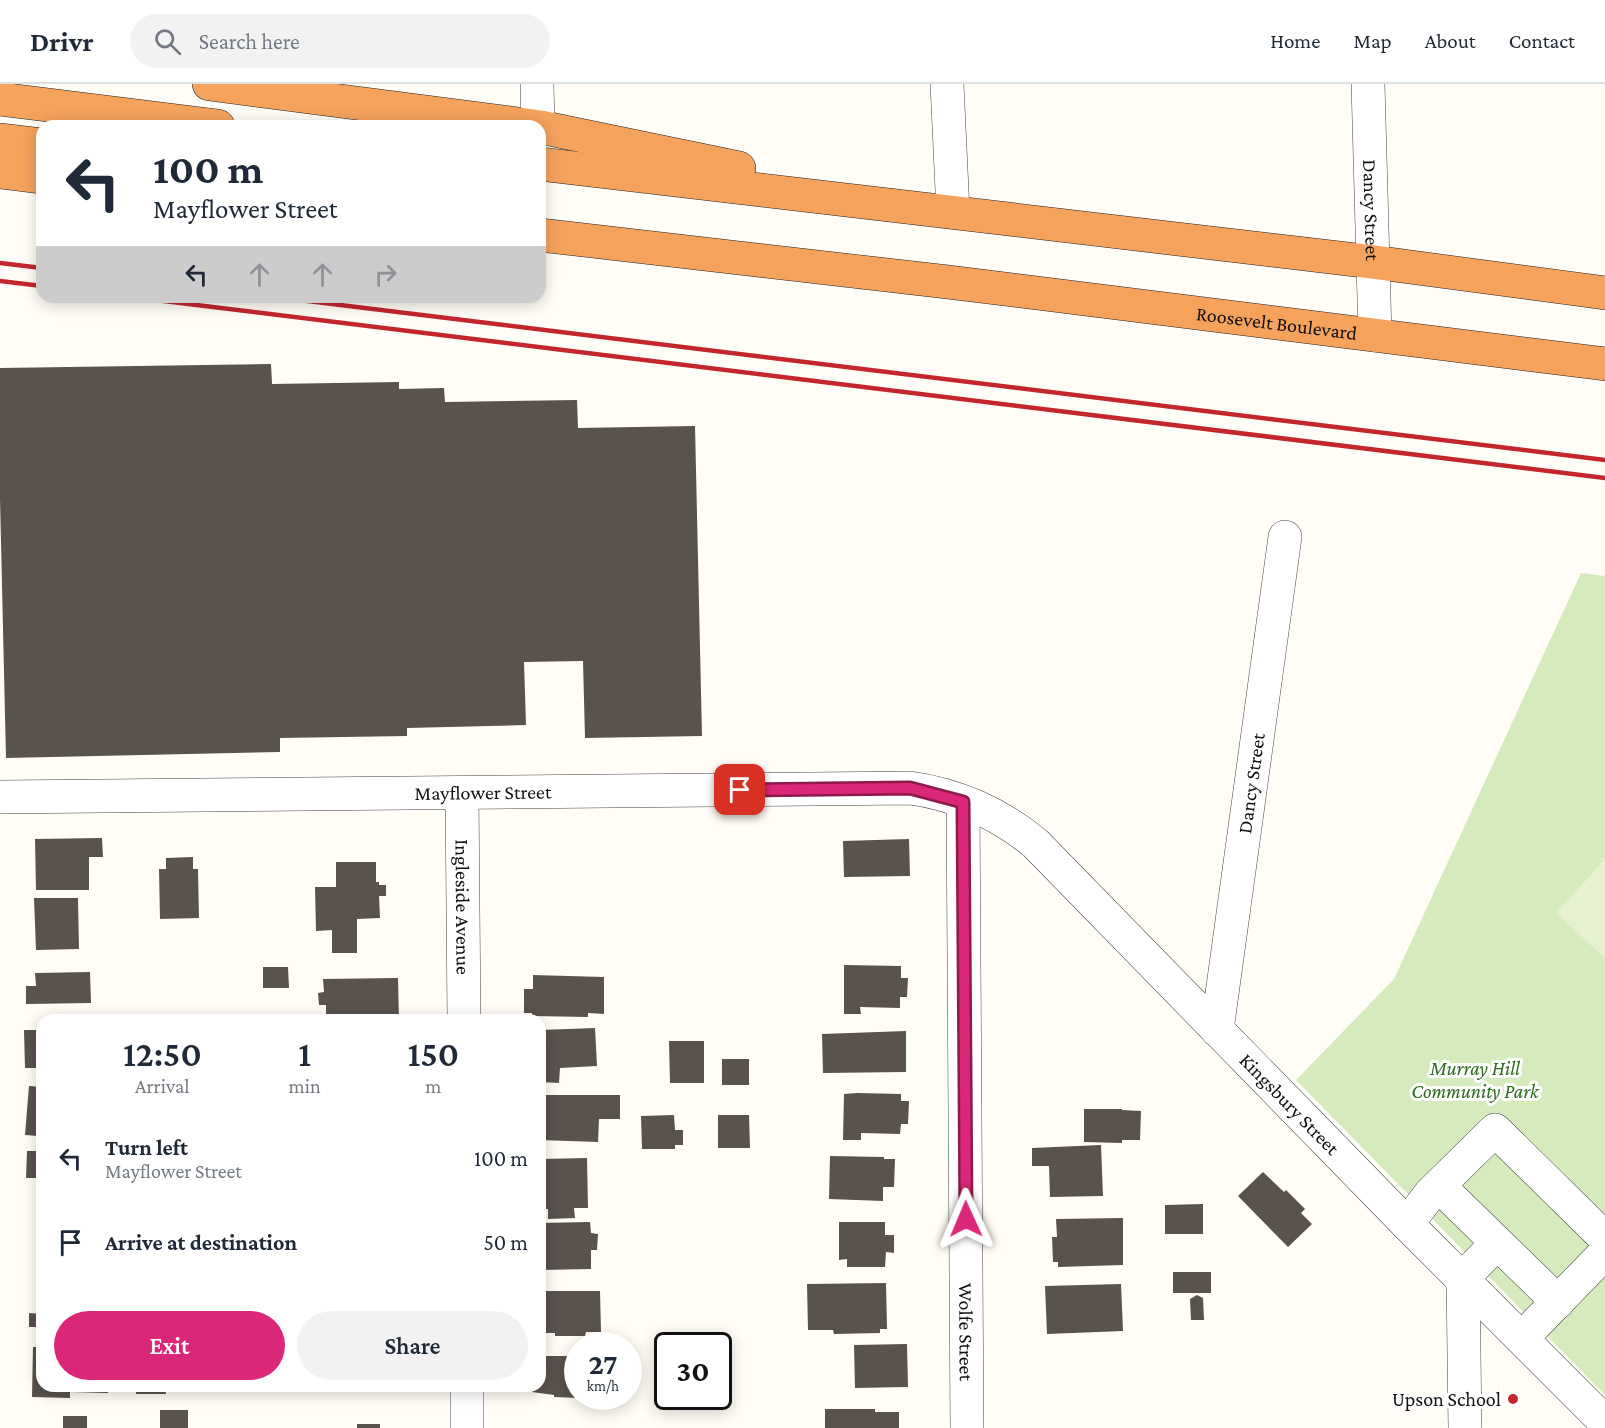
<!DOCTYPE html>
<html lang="en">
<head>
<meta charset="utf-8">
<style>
  :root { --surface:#fff; --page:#f2f2f3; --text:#1f2937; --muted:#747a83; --line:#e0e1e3; --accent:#db2777 }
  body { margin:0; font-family:"Crimson Pro",serif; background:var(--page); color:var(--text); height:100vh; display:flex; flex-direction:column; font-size:22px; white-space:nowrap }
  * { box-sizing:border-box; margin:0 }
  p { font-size:20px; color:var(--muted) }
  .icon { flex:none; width:33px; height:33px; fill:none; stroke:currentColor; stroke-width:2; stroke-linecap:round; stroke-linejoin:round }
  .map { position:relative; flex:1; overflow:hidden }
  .drawer { position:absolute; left:36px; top:930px; width:510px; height:378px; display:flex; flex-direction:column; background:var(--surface); border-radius:18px; box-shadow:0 3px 15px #0003 }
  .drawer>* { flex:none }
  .guide { position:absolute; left:36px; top:36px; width:510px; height:183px; border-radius:18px; box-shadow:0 3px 15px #0003; background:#fff; color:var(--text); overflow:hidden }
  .speed { position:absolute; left:564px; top:1248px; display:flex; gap:12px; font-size:30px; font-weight:700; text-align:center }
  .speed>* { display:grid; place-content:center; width:78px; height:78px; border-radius:50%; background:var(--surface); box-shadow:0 3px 15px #0003; line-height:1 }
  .speed small { font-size:15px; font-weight:400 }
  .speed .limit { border:3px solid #111; border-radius:9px; background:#fff; color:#111 }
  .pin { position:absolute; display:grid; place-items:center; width:51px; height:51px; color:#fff; margin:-26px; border-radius:12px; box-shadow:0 3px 9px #0006 }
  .me { position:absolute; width:66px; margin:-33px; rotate:359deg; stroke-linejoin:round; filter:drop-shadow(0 0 4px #0008) }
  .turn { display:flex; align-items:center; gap:21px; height:126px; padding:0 18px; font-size:27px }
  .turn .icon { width:78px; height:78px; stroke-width:2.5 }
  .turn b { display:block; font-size:42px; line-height:51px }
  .lanes { display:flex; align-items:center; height:57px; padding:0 18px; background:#0003; justify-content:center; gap:30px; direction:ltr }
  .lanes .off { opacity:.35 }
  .eta { display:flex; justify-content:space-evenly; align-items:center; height:102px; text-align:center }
  .eta b { font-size:36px; font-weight:600; line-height:42px }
  .cta { display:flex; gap:12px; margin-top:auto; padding:12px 18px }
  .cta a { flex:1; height:69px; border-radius:36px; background:var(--accent); color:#fff; font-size:24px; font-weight:600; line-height:69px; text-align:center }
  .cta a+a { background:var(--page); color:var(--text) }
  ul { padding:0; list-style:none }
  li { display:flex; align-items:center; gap:18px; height:84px; padding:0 18px }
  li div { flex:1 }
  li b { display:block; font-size:22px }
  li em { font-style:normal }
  header { display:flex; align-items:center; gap:36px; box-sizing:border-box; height:84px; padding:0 30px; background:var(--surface); border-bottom:2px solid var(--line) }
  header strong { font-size:28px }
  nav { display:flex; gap:33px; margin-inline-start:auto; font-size:21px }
  .search { width:420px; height:54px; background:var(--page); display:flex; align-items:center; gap:15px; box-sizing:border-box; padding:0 21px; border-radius:33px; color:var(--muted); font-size:22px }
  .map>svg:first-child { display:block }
  .green { fill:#d5ebbd }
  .pitch { fill:#e6f2cf }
  .building { fill:#5a524d }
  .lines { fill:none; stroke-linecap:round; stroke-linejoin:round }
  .minor-casing { stroke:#444; stroke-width:34 }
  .highway-casing { stroke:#222; stroke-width:34 }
  .minor { stroke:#fff; stroke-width:33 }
  .highway { stroke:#f5a25d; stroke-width:33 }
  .rail { stroke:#c4262e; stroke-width:4.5 }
  .route-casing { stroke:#8e194d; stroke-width:15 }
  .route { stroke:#db2777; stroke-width:10 }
  .poi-dot { fill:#c4262e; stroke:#fff; stroke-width:2 }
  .labels { text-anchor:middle; stroke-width:6; stroke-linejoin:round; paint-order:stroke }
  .street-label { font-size:20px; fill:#111; stroke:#fff }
  .park-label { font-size:20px; font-style:italic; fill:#2f6b1f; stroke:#fff }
  .poi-label { font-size:20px; fill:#111; stroke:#fff; text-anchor:end }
</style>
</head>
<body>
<header>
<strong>Drivr</strong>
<div class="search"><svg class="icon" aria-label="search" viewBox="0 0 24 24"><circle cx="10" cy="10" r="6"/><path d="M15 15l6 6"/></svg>Search here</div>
<nav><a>Home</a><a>Map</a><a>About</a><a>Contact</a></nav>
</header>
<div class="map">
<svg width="1605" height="1344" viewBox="0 0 1605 1344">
  <rect width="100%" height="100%" fill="#fffdf5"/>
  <path class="green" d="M1581 489 1605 492V1311L1296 996 1394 895Z"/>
  <path class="pitch" d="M1605 775V874L1556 829Z"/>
  <path class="building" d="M271 280 272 300 399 298V305L444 304 445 318 577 316 578 344 695 342 702 652 585 654 583 577 524 578 526 641 407 644V652L280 654V668L6 674 0 415V284Z
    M102 754 103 773H89V806H36L35 755Z
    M909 755 910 792 844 793 843 757Z
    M193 773V785H198L199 834 160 835 159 785H166V774Z
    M336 778H376V798H379V801H386V812H379L380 834 357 835V869H332V846L316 847 315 803H336Z
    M34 814H78L79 865 36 866Z
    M844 881 901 882V894H908L907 913H900V924L860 923 861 930H844Z
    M263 883H288L289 904H263Z
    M90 888 91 919 26 920V902H36L35 889Z
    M533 891 604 893V930L588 929V933L532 932V929H524V905H533Z
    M398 894 399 936H326V921H319L318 909 324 908 323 895Z
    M595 944 597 982 560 984 559 999 540 998V946Z
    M24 946H42V984H25Z
    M906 947V988L823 989 822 950Z
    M669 957H704V999H670Z
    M722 975H749V1001H722Z
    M29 1002 42 1003V1054H38V1052L25 1051Z
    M857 1009 901 1010V1017H909L908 1040H901L900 1050 861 1049V1056H843L844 1010Z
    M540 1011H620V1035H599L598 1058 540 1056Z
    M1084 1025H1122V1026L1141 1027 1140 1056H1122V1059L1084 1058Z
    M674 1031 675 1046H683V1061H675V1065H642L641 1032Z
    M718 1031H749L750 1064H718Z
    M1101 1061 1103 1112 1050 1113 1049 1082H1032V1064Z
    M37 1062H42V1106H38L39 1094H26L27 1067H37Z
    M830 1072 884 1073V1075H895L894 1103H883V1117L829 1115Z
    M587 1074 588 1124H574L575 1134 548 1135V1125H540V1075Z
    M1263 1088 1284 1108 1286 1106 1305 1125 1301 1129 1312 1140 1288 1163 1238 1112Z
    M1203 1120V1150H1165V1121Z
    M1123 1134V1181L1058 1183V1178H1053L1052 1153H1057L1056 1135Z
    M590 1138 591 1149 598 1150 597 1166H591V1185L540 1186V1139Z
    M839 1138H885V1151H894V1169L886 1168 885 1183H847V1175L839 1176Z
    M1173 1188H1211V1209H1173Z
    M886 1199 887 1245H880V1249L834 1250 833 1246H808L807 1200Z
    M1121 1200 1123 1247 1047 1250 1045 1202Z
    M540 1207H600L601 1248H586L585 1252H555V1249H540Z
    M1197 1211 1203 1214 1204 1236H1191L1190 1215Z
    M29 1229 42 1230V1243H29Z
    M907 1260 908 1303 855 1304 854 1261Z
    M33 1263H42V1302H109L108 1309 70 1308V1314L32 1313Z
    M542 1272H578V1314L554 1313V1311L532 1308V1302H540Z
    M136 1302H165L166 1310H136Z
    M825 1325H875V1328H899V1344H825Z
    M160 1326H188V1344H160Z
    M63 1332H87V1344H63Z
    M357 1340H380V1344H357Z"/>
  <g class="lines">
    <g class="minor-casing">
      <g id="minor">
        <path d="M537 0 538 42"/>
        <path d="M947 0 953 128"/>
        <path id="s1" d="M1368 0 1375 251"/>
        <path id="s2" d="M462 709 464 936"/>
        <path id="s3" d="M0 713 910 704C956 710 1000 730 1035 759L1407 1140 1605 1338"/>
        <path id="s4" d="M963 718 967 1344"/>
        <path id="s5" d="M1217 946 1285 453"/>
        <path d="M1439 1102 1558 1218"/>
        <path d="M1407 1140 1430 1110 1495 1046 1605 1154"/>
        <path d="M1522 1254 1605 1169"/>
        <path d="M467 1302V1344"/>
        <path d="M1465 1344 1463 1194 1497 1159"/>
      </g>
    </g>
    <g class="highway-casing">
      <g id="highway">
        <path d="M209 0 534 42"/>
        <path d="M0 15 218 42"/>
        <path d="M540 43 739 84"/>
        <path d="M0 56 42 61"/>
        <path d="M540 80 1373 178 1605 209"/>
        <path d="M0 88 42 93"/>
        <path id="s6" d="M540 151 948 198 1605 280"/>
      </g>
    </g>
    <use href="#minor" class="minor"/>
    <use href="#highway" class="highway"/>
    <path class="rail" d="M0 179 42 184
      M0 197 42 202
      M131 213 1605 394
      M275 213 1605 376"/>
  </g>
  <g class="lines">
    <g class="route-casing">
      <path id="route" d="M740 706 910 704 963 718 966 1135"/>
    </g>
    <use href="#route" class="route"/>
  </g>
  <circle class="poi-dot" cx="1513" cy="1315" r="6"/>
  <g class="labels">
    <g class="street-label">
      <text dy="7" stroke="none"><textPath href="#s1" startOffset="126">Dancy Street</textPath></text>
      <text dy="7" stroke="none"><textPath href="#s6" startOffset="742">Roosevelt Boulevard</textPath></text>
      <text dy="7" stroke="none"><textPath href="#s5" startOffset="249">Dancy Street</textPath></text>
      <text dy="7" stroke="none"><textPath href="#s3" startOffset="483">Mayflower Street</textPath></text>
      <text dy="7" stroke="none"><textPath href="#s2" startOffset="114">Ingleside Avenue</textPath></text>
      <text dy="7" stroke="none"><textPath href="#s3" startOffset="1413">Kingsbury Street</textPath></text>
      <text dy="7" stroke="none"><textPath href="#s4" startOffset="530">Wolfe Street</textPath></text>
    </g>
    <g class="park-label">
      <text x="1475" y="991">Murray Hill<tspan x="1475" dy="23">Community Park</tspan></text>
    </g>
    <g class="poi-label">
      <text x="1501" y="1322">Upson School</text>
    </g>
  </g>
</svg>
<div class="speed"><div>27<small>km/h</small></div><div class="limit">30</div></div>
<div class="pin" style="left:740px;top:706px;background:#d93025"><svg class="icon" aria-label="arrive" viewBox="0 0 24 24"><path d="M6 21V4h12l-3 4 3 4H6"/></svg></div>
<svg class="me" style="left:966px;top:1135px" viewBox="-20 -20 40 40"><path d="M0-17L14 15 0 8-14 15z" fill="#db2777" stroke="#fff" stroke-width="4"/></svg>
<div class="guide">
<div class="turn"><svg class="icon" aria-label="left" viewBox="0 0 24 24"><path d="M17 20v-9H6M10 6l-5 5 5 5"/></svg><div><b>100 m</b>Mayflower Street</div></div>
<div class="lanes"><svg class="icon" aria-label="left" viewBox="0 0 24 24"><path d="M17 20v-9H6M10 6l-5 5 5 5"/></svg><svg class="icon off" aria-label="ahead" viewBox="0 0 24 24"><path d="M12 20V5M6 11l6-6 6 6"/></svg><svg class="icon off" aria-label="ahead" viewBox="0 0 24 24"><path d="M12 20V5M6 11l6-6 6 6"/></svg><svg class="icon off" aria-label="right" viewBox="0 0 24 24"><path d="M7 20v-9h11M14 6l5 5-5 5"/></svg></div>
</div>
<section class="drawer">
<div class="eta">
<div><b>12:50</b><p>Arrival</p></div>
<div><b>1</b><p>min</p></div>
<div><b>150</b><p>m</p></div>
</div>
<ul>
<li><svg class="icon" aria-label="left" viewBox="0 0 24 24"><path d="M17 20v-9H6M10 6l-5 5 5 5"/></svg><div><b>Turn left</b><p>Mayflower Street</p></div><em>100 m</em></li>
<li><svg class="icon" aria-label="arrive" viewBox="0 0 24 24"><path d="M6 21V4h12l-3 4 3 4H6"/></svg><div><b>Arrive at destination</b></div><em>50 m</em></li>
</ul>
<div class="cta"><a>Exit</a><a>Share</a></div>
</section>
</div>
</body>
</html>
